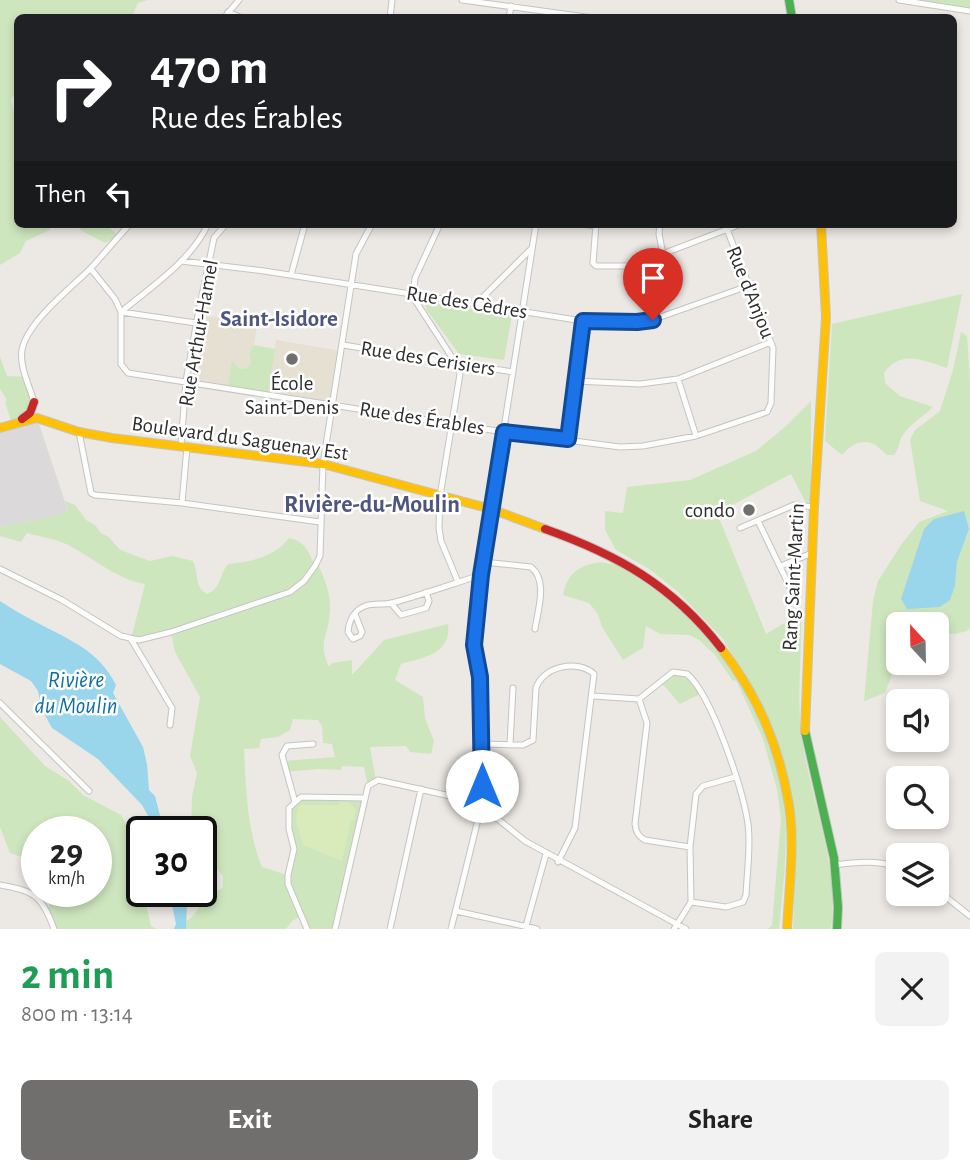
<!DOCTYPE html>
<html lang="en">
<head>
<meta charset="utf-8">
<style>
  :root { --surface:#fff; --page:#f2f2f2; --text:#222; --muted:#767676; --accent:#706f6e }
  body { margin:0; font-family:"Alegreya Sans",sans-serif; background:var(--page); color:var(--text); height:100vh; display:flex; flex-direction:column; font-size:26px; white-space:nowrap }
  * { box-sizing:border-box; margin:0 }
  p { font-size:23px; color:var(--muted) }
  .icon { flex:none; width:38px; height:38px; fill:none; stroke:currentColor; stroke-width:2; stroke-linecap:round; stroke-linejoin:round }
  .map { position:relative; height:929px; overflow:hidden }
  .panel { display:flex; flex-direction:column; background:var(--surface); flex:1 }
  .panel>* { flex:none }
  .guide { position:absolute; left:14px; top:14px; width:943px; height:214px; border-radius:10px; box-shadow:0 4px 10px #0003; background:#202124; color:#fff; overflow:hidden }
  .needle { width:46px; rotate:338deg }
  .buttons { position:absolute; left:886px; top:612px; display:grid; gap:14px }
  .buttons a { display:grid; place-items:center; width:63px; height:63px; border-radius:10px; background:var(--surface); box-shadow:0 4px 10px #0003; font-size:35px }
  .speed { position:absolute; left:21px; top:816px; display:flex; gap:14px; font-size:35px; font-weight:700; text-align:center }
  .speed>* { display:grid; place-content:center; width:91px; height:91px; border-radius:50%; background:var(--surface); box-shadow:0 4px 10px #0003; line-height:1 }
  .speed small { font-size:18px; font-weight:400 }
  .speed .limit { border:4px solid #111; border-radius:10px; background:#fff; color:#111 }
  .pin { position:absolute; display:grid; place-items:center; width:60px; height:60px; color:#fff; margin:-72px -30px; border-radius:50% 50% 50% 0; rotate:-45deg; box-shadow:0 0 7px #0007 }
  .pin .icon { rotate:45deg }
  .me { position:absolute; width:77px; margin:-38px; rotate:0deg; stroke-linejoin:round; filter:drop-shadow(0 0 5px #0008) }
  .turn { display:flex; align-items:center; gap:24px; height:147px; padding:0 21px; font-size:32px }
  .turn .icon { width:91px; height:91px; stroke-width:2.5 }
  .turn b { display:block; font-size:49px; line-height:60px }
  .then { display:flex; align-items:center; height:66px; padding:0 21px; background:#0003; gap:14px; font-size:26px }
  .round { display:grid; place-items:center; flex:none; width:74px; height:74px; border-radius:10px; background:var(--page) }
  .head { display:flex; align-items:center; justify-content:space-between; height:119px; padding:0 21px }
  h1 { font-size:42px; font-weight:700; line-height:52px; color:#1e9e55 }
  .action { display:flex; gap:14px; margin-top:auto; padding:14px 21px }
  .action a { flex:1; height:80px; border-radius:10px; background:var(--accent); color:#fff; font-size:28px; font-weight:700; line-height:80px; text-align:center }
  .action a+a { background:var(--page); color:var(--text) }
  .map>svg:first-child { display:block }
  .industrial { fill:#dcd9db }
  .education { fill:#e6e0d3 }
  .green { fill:#cee6be; fill-rule:evenodd }
  .pitch { fill:#d9eabb }
  .water { fill:#99d6ec }
  .lines { fill:none; stroke-linecap:round; stroke-linejoin:round }
  .street-casing { stroke:#c5c4c5; stroke-width:7 }
  .fast-casing { stroke:#c5c4c5; stroke-width:10 }
  .slow-casing { stroke:#c5c4c5; stroke-width:10 }
  .jam-casing { stroke:#c5c4c5; stroke-width:10 }
  .street { stroke:#fcfcfb; stroke-width:5 }
  .fast { stroke:#4caf50; stroke-width:8 }
  .slow { stroke:#ffc107; stroke-width:8 }
  .jam { stroke:#c62828; stroke-width:8 }
  .route-casing { stroke:#114b97; stroke-width:18 }
  .route { stroke:#1a73e8; stroke-width:12 }
  .poi-dot { fill:#706f6e; stroke:#fff; stroke-width:2.5 }
  .labels { text-anchor:middle; stroke-width:5; stroke-linejoin:round; paint-order:stroke }
  .street-label { font-size:21px; fill:#2e2e2e; stroke:#fff }
  .poi-label { font-size:21px; fill:#2e2e2e; stroke:#fff }
  .neighbourhood-label { font-size:23px; font-weight:bold; fill:#4d5680; stroke:#fff }
  .water-label { font-size:23px; font-style:italic; fill:#0d6fa3; stroke:#fff }
  .quarter-label { font-size:24px; font-weight:bold; fill:#4d5680; stroke:#fff }
</style>
</head>
<body>
<div class="map">
<svg width="970" height="929" viewBox="0 0 970 929">
  <rect width="100%" height="100%" fill="#ece8e4"/>
  <path class="industrial" d="M37 418 68 511 56 516 0 527V428Z"/>
  <path class="education" d="M198 315 257 324 254 345 249 353 251 363 245 369H240L233 361 228 387 186 381Z
    M276 340 341 351 332 403 268 393Z"/>
  <path class="green" d="M0 0H148L138 3 132 17 18 18 17 91 11 99 14 113 17 117 18 224H53L50 230 26 241 20 253 0 265Z
    M919 0H970V8Z
    M74 224H105L119 236 105 243 82 231Z
    M962 294 947 368C924 360 900 349 884 373L885 383 900 396 933 407C924 416 910 424 903 435 898 442 900 448 894 455H887C883 452 878 446 874 444 861 438 849 446 842 455L825 441 832 324Z
    M425 302 512 315 504 360 459 354 426 309Z
    M961 332 967 336 970 380V627L967 631 955 634 936 632V625H898V663H902L892 675 885 693 864 701 873 601 878 581 901 545 919 522 948 511 920 501 910 440 915 430 940 411 953 370ZM969 529 957 562 955 586 902 603Z
    M254 345 275 349 268 393 228 387 232 360 240 369H245L251 363 249 353Z
    M0 357 7 376 27 377 37 418 12 424 5 402 7 400 0 389Z
    M811 401V501L806 503 791 474 717 513 766 634 801 613C802 652 797 693 801 732 809 797 840 863 831 929H793L795 862 793 820 756 695 723 639 678 592 649 569 616 550 605 530V511L623 513 627 487 690 480 756 451 786 426Z
    M65 501 75 505 86 520 95 525 101 533 109 537 119 549 128 553 150 561 172 556 193 561C199 573 194 587 207 594 222 588 219 574 228 564 250 562 275 557 289 538 305 541 309 552 315 566H319C325 580 331 595 330 611 329 636 317 640 329 667L332 663 352 660V675L384 640 448 624C452 654 423 658 401 664L395 680 423 697 425 718 434 741 431 754 410 752 406 746 370 747 376 781 368 786 364 767 342 766 341 770 319 769 285 772 283 761 335 757 332 744 323 743 322 726 318 720 293 719 290 730 278 737 261 739 259 748 244 749C246 788 247 831 262 867L287 875 293 856 289 808 301 797 364 798 335 929H307L300 917 292 921 286 929H186V921L191 918 205 900 223 887V876L201 852V831H191L192 796 197 773 190 756 200 697 175 652 171 632 131 639 145 584C116 579 95 559 70 546 57 539 41 537 27 533L21 542 0 536V527L56 516 68 511Z
    M601 562C610 564 620 565 627 569 641 575 655 587 666 597 727 648 774 721 784 801 789 843 783 887 779 929H768L772 925 781 819 777 789 763 739 736 680 733 681 715 655 699 640 689 635 660 634 646 626 643 648 623 660 602 627 598 614 589 603 563 595C568 572 578 566 601 562Z
    M673 672 687 674 702 693 680 704 660 681Z
    M0 717 45 766 69 781 83 795 121 815 142 855V891H149L147 909 151 926 156 929H54L48 915 51 891H96V831H37V862L10 853 0 827Z"/>
  <path class="pitch" d="M339 802H349L356 810 354 820H351L342 861 303 845 296 819 299 805H339Z"/>
  <path class="water" d="M964 511 969 529 957 562 955 586 950 600 940 607 907 609 901 599 924 529 934 519Z
    M0 601C11 608 22 615 34 621 67 639 98 649 116 685L113 693 143 747 147 764 149 790 155 796 164 831H154L150 819 142 805 98 759 52 728 42 710 38 691 31 681 0 664Z
    M169 891H179L182 901 187 904 186 929H174L176 924Z"/>
  <g class="lines">
    <g class="street-casing">
      <path id="street" d="M462 0 593 18
        M899 0 970 11
        M228 12 242 18
        M224 18 239 0
        M390 18 392 0
        M509 18 511 6
        M208 224C191 261 152 286 121 312V364L128 373 504 432 620 447 643 446 696 436 767 412 771 403 773 348 725 224
        M440 224 415 278 413 297 455 362 460 374 440 496 439 528 441 541 458 582
        M580 224 596 226
        M596 224 593 263 596 266H631L741 224
        M660 224 659 234 663 254
        M181 261 264 271 583 321 637 322 652 320 748 286
        M91 269 115 299 121 312 196 323
        M291 275 305 224
        M476 304 531 249
        M343 345 513 372
        M678 379 696 436
        M575 381 640 384 678 379 771 342
        M34 402C30 387 19 366 22 350 27 322 71 288 91 268 104 254 116 239 130 224
        M79 432 91 493 95 495 182 503 320 522
        M568 439 583 321
        M181 445 186 381 198 315 214 238 226 224
        M182 503 187 447
        M758 521 797 602
        M740 528 794 505 814 507
        M484 562 531 567C548 580 538 610 535 629
        M781 566 812 553
        M0 569 62 600 121 636 139 640 171 632 290 592 304 581 315 566 320 556 323 464 356 254 372 224
        M391 603 401 615 426 608 429 601 426 592
        M355 614 362 632 360 636 353 639 348 632C349 621 354 610 365 606 373 603 384 605 392 603 422 595 452 584 481 575
        M131 639 172 708 170 725
        M593 696 639 699 673 672 687 674C712 695 743 790 748 824 751 847 747 872 746 895L743 902 726 907 691 902
        M639 699 647 723 635 824C636 832 638 836 645 840L690 847
        M0 703 89 791
        M482 744 523 745 533 740 536 688C543 666 578 659 594 674L575 828 558 862
        M510 744 513 688
        M295 802 282 755 287 746 313 744
        M482 803 494 816 525 841 686 929
        M834 865C856 862 877 860 898 867
        M0 885C34 891 42 895 54 929
        M936 889 970 916
        M456 911 537 929
        M526 926 546 854
        M307 929 288 884V875L294 849 289 829V808L301 797 364 798
        M335 929 368 786 378 780 482 803
        M390 929 421 789
        M451 929 482 803 480 676 474 645 481 575 536 224
        M674 929 691 902 690 847 696 794 703 786 735 777"/>
    </g>
    <g class="fast-casing">
      <path id="fast" d="M789 0 792 18
        M805 731 834 858 838 907 837 929"/>
    </g>
    <g class="slow-casing">
      <path id="slow" d="M0 428 37 418 79 432 112 438 323 464 491 509 545 529
        M721 648C758 696 779 745 789 805 795 845 789 889 787 929
        M805 731 814 507 826 317 821 224"/>
    </g>
    <g class="jam-casing">
      <path id="jam" d="M22 419 30 413 34 402
        M545 529C618 555 672 585 721 648"/>
    </g>
    <use href="#street" class="street"/>
    <use href="#fast" class="fast"/>
    <use href="#slow" class="slow"/>
    <use href="#jam" class="jam"/>
  </g>
  <g class="lines">
    <g class="route-casing">
      <path id="route" d="M482 786 480 677 474 645 481 575 504 432 568 439 583 321 637 322 653 320"/>
    </g>
    <use href="#route" class="route"/>
  </g>
  <g class="poi-dot">
    <circle cx="292" cy="359" r="7"/>
    <circle cx="749" cy="510" r="7"/>
  </g>
  <g class="labels">
    <g class="street-label">
      <text transform="translate(751 292) rotate(68)" y="7">Rue d'Anjou</text>
      <text transform="translate(467 302) rotate(9)" y="7">Rue des Cèdres</text>
      <text transform="translate(198 333) rotate(-80)" y="7">Rue Arthur-Hamel</text>
      <text transform="translate(428 358) rotate(9)" y="7">Rue des Cerisiers</text>
      <text transform="translate(422 418) rotate(9)" y="7">Rue des Érables</text>
      <text transform="translate(240 438) rotate(8)" y="7">Boulevard du Saguenay Est</text>
      <text transform="translate(793 577) rotate(-87)" y="7">Rang Saint-Martin</text>
    </g>
    <g class="poi-label">
      <text x="292" y="390">École<tspan x="292" dy="24">Saint-Denis</tspan></text>
      <text x="735" y="517" text-anchor="end">condo</text>
    </g>
    <g class="neighbourhood-label">
      <text x="279" y="326">Saint-Isidore</text>
    </g>
    <g class="water-label">
      <text x="76" y="687">Rivière<tspan x="76" dy="26">du Moulin</tspan></text>
    </g>
    <g class="quarter-label">
      <text x="372" y="512">Rivière-du-Moulin</text>
    </g>
  </g>
</svg>
<div class="buttons">
<a><svg class="needle" viewBox="-14 -14 28 28"><path d="M0-13l5 13h-10z" fill="#e53935"/><path d="M0 13l5-13h-10z" fill="#767676"/></svg></a>
<a><svg class="icon" aria-label="sound" viewBox="0 0 24 24"><path d="M4 9h4l5-4v14l-5-4H4zM17 9q2 3 0 6"/></svg></a>
<a><svg class="icon" aria-label="search" viewBox="0 0 24 24"><circle cx="10" cy="10" r="6"/><path d="M15 15l6 6"/></svg></a>
<a><svg class="icon" aria-label="layers" viewBox="0 0 24 24"><path d="M12 4l9 5-9 5-9-5zM3 14l9 5 9-5"/></svg></a>
</div>
<div class="speed"><div>29<small>km/h</small></div><div class="limit">30</div></div>
<div class="pin" style="left:653px;top:320px;background:#d93025"><svg class="icon" aria-label="arrive" viewBox="0 0 24 24"><path d="M6 21V4h12l-3 4 3 4H6"/></svg></div>
<svg class="me" style="left:482px;top:786px" viewBox="-20 -20 40 40"><circle r="19" fill="#fff"/><path d="M0-13L10 11 0 6-10 11z" fill="#1a73e8"/></svg>
<div class="guide">
<div class="turn"><svg class="icon" aria-label="right" viewBox="0 0 24 24"><path d="M7 20v-9h11M14 6l5 5-5 5"/></svg><div><b>470 m</b>Rue des Érables</div></div>
<div class="then">Then<svg class="icon" aria-label="left" viewBox="0 0 24 24"><path d="M17 20v-9H6M10 6l-5 5 5 5"/></svg></div>
</div>
</div>
<section class="panel">
<div class="head"><div><h1>2 min</h1><p>800 m · 13:14</p></div><a class="round"><svg class="icon" aria-label="close" viewBox="0 0 24 24"><path d="M6 6l12 12M18 6L6 18"/></svg></a></div>
<div class="action"><a>Exit</a><a>Share</a></div>
</section>
</body>
</html>
